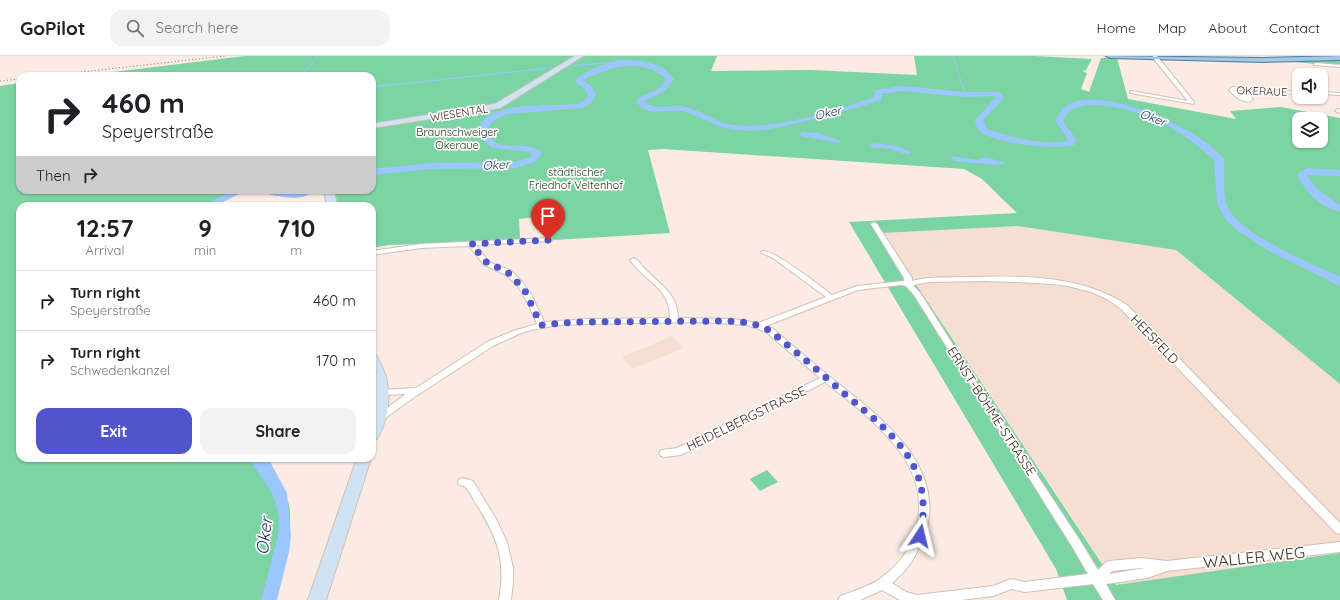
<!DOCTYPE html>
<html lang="en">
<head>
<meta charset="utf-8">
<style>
  :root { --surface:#fff; --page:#f2f2f2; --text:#202124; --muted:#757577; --line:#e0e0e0; --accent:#5155cc }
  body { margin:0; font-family:Quicksand,sans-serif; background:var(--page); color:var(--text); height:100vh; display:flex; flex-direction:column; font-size:15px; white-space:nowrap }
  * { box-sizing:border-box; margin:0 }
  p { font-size:13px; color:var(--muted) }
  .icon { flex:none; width:22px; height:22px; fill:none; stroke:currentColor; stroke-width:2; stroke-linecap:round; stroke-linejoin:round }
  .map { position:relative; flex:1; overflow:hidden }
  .details { position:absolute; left:16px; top:146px; width:360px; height:260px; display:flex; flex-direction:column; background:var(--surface); border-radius:12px; box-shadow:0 1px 3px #0004 }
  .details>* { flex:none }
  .hud { position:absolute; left:16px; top:16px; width:360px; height:122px; border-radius:12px; box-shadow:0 1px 3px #0004; background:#fff; color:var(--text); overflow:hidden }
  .tools { position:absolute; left:1292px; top:12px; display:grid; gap:8px }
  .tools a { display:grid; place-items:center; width:36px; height:36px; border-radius:8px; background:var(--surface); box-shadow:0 1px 3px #0004; font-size:20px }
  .pin { position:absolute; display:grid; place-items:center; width:34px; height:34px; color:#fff; margin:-41px -17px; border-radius:50% 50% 50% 0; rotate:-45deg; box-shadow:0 0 4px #0007 }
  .pin .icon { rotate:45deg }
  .me { position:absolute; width:44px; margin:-22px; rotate:10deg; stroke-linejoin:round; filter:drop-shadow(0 0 3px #0008) }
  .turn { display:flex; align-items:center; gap:14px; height:84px; padding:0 20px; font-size:18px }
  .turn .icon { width:52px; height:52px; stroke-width:2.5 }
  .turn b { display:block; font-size:28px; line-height:34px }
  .then { display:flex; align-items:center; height:38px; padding:0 20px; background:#0003; gap:8px; font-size:15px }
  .eta { display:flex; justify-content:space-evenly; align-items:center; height:68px; text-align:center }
  .eta b { font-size:24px; font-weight:800; line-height:28px }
  .cta { display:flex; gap:8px; margin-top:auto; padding:8px 20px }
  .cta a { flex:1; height:46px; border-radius:12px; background:var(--accent); color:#fff; font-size:16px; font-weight:800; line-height:46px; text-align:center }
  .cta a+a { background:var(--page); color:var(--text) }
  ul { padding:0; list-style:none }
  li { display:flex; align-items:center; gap:12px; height:60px; padding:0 20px; border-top:1px solid var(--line) }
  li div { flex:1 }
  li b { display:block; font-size:15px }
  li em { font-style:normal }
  header { display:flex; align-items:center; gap:24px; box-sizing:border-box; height:56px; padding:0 20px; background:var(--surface); border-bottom:1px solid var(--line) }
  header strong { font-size:19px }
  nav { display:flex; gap:22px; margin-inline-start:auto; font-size:14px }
  .search { width:280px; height:36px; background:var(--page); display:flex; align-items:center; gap:10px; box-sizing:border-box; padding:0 14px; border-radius:12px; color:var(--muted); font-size:15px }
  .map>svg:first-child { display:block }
  .built { fill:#f6ded2 }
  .green { fill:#7cd3a3; fill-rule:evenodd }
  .water { fill:#9cc6ff }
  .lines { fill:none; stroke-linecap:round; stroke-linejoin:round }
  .stream { stroke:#9cc6ff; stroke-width:1 }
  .river { fill:#9cc6ff; fill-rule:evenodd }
  .street-casing { stroke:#d0c0b8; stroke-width:2 }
  .secondary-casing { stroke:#d0c0b8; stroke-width:2 }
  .primary-casing { stroke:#52799a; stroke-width:2 }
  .street { fill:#fff; fill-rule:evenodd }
  .secondary { fill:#d0e3f2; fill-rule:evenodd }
  .primary { fill:#a1c7e6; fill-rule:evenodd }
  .rail { stroke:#837974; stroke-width:1; stroke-dasharray:1 2.5; stroke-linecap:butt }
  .route { stroke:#5155cc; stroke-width:7; stroke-dasharray:0 12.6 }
  .labels { text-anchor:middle; stroke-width:3.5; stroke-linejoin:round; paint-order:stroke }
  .far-street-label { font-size:11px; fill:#352f2c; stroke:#fefbf9 }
  .far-park-label { font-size:11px; fill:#0f3824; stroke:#fefbf9 }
  .far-water-label { font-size:12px; font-style:italic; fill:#0e305b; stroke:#fefbf9 }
  .street-label { font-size:13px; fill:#352f2c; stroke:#fefbf9 }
  .near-street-label { font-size:16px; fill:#352f2c; stroke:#fefbf9 }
  .near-water-label { font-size:17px; font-style:italic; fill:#0e305b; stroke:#fefbf9 }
</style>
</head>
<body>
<header>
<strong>GoPilot</strong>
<div class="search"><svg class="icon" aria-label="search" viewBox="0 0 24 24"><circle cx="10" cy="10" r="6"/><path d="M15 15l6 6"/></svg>Search here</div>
<nav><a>Home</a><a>Map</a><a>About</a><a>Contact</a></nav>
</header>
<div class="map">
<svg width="1340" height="544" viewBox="0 0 1340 544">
  <rect width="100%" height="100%" fill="#fbebe3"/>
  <path class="built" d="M1018 170 1176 194 1340 328V544L1117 529 883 177Z
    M672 280 684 292 633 313 622 301Z"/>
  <path class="green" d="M245 0H717L711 15 811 14 917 19 914 0H1034L1092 3 1086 14 1082 15 1087 17 1081 33 1089 36 1101 2H1117L1128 43 1236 63 1230 55 1281 51 1340 62V328L1176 194 1018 170 882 177 1116 529 1340 497V544H1067L1056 513 849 166 1017 157 982 123 964 113 663 93 648 94 670 177 554 184 551 181 546 160 519 163 520 184 389 189 372 192V150H337L335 134H372V20H80ZM1299 63H1321V85H1299Z
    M1340 2V10L1271 4Z
    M20 27V134H254H248L212 150H20V402H265C275 414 285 433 289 449 294 466 280 523 277 544H0V30Z
    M257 134H316C294 142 278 143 257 134Z
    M767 414 778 426 760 435 750 423Z"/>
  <path class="water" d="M801 76 818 77 839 84 840 87 800 80Z
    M875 87 897 90 911 96 910 98C901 98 893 93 884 92 877 92 875 93 869 90Z
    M950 100 977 104 985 101 1007 107 996 109 954 105Z
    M248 402H268L287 437 291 479 289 496 277 544H261L278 480 279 464 277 451 271 435Z"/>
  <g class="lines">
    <path class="stream" d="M953 0 965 38
      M567 10 620 6
      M301 20 318 0
      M372 31 558 11"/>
    <path class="river" d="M618 4C638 3 661 6 674 23L665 35 645 45C651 56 672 48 682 50 699 53 712 64 728 68 768 76 835 55 874 41L875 34 902 30 965 36H999L1004 42 983 64 987 73C1011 81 1042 90 1067 85L1068 83 1055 65C1057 61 1060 55 1063 52 1096 24 1201 73 1224 103 1225 118 1222 138 1228 152 1241 179 1313 208 1340 221V230L1271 196 1238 175 1226 164 1217 147 1214 104C1201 92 1186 80 1170 71 1148 59 1094 39 1070 55 1067 57 1065 62 1063 65L1076 83 1074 89C1053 94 1001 88 982 77 977 74 976 69 975 64L995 42 994 40 965 41 902 35 882 38 881 44C858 52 834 58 810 64 783 71 757 78 729 73 712 70 699 59 683 55 667 52 649 62 637 47L638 42 660 32 666 23C643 0 609 11 583 24L591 30 596 39 590 48 583 52 508 58C496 62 490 66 486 78 489 81 494 86 499 88 512 92 532 86 542 97L536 105 517 112 432 113 372 119V113L432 107 516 106 530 101 532 98 530 96 492 92 477 79C478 75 479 71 481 67 495 45 554 50 578 48L584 44 588 39 585 33 575 26C579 16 607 7 618 4Z
      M1307 112 1340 114V120L1307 119 1316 132 1340 149V156C1321 152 1304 135 1297 118Z
      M234 134H247L215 150H202Z
      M262 134 294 136 314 134C302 148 278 140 263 136Z"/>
    <g class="street-casing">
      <path id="street" d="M1153 0H1157L1194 46V48L1130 37V35H1132L1188 45 1153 2Z
        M1316 7 1340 9V11L1314 9V8Z
        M1232 31 1299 36V38L1235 34H1234L1239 39H1250L1253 44C1244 49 1235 41 1229 34Z
        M1321 36 1340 37V39L1321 38Z
        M1340 53V57L1335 55 1336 54Z
        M874 166 877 168 912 222V225C930 220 948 222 967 221 1021 220 1079 218 1127 249L1340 467V478L1336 477 1121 253 1107 243 1091 236 1068 230 1052 228 1017 226 983 225 929 226 913 229 921 238 989 346 1081 486 1098 514 1105 507 1109 505 1141 502 1167 505 1340 486V496L1167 515 1147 522 1106 528 1115 544H1103L1093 528 1025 536 1011 533 993 540 961 544H900L882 534 860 544H838L840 540C854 535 868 531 881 522 924 491 931 438 900 396 880 369 852 347 825 326L681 399 664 401 661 400 659 397 661 394 677 392 820 322 766 276 747 269 703 266 588 268 558 269 531 274 519 278 493 290 413 342 381 365H375L373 363 375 361 406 338 384 339 381 338 380 336 381 334 416 332 487 286 513 275 537 268 528 247 517 229 506 219 484 209 469 190 421 192 372 199V195L421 188 549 182 552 184 551 185 476 189 489 206 512 215 522 226 532 240 544 266 588 263 670 262C670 231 646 227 630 204L634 202C639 204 641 209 645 213 661 230 677 236 678 262L733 263 758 267 826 241 773 202 762 197 761 196 762 195C774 193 820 230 832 239L857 230 904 225V222L871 168ZM900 229 906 230 914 239 1073 492 1088 518 1025 526 1011 523 993 530 917 539 906 536 892 527C908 514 918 498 925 478 948 409 877 358 830 321 810 305 791 288 772 272L766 270 858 234ZM1141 512H1145L1109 518 1112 515Z
        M463 422 473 425 496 463 507 486 513 512V526L511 544H499C506 504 498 483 477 449 474 445 469 434 465 431 464 430 461 429 459 429L458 426 459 423Z"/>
    </g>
    <g class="secondary-casing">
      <path id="secondary" d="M575 0H583L500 52 372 72V68L495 48Z
        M324 134H334L337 150H327Z
        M372 298 376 299C393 325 392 356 377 383L372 384V357L376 330 372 314Z
        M357 402H371L326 544H308Z"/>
    </g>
    <g class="primary-casing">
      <path id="primary" d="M1106 0 1262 2 1340 0V4L1262 6 1110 2Z"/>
    </g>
    <use href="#street" class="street"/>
    <use href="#secondary" class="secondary"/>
    <use href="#primary" class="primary"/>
    <path class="rail" d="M46 20 225 0
      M0 25 20 23"/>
  </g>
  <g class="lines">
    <path class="route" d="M548 184 471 188 488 208 497 211 510 218 525 235 541 269 575 266 728 265 751 267 769 274C795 295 821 317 846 339 895 380 935 410 920 480"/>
  </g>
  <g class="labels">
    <g class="far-street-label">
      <text transform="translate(1262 35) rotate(2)" y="4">OKERAUE</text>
      <text transform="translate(459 57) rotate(-9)" y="4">WIESENTAL</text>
    </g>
    <g class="far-park-label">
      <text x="457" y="80">Braunschweiger<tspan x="457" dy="13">Okeraue</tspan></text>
      <text x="576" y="120">städtischer<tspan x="576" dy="13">Friedhof Veltenhof</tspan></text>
    </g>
    <g class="far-water-label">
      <text transform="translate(828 57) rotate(-13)" y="4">Oker</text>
      <text transform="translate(1153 62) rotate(21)" y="4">Oker</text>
      <text transform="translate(496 109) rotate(-3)" y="4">Oker</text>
    </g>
    <g class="street-label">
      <text transform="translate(1155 283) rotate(46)" y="5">HEESFELD</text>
      <text transform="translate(992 355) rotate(57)" y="5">ERNST-BÖHME-STRASSE</text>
      <text transform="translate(746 362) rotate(-26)" y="5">HEIDELBERGSTRASSE</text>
    </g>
    <g class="near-street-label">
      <text transform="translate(1254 501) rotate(-6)" y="6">WALLER WEG</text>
    </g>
    <g class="near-water-label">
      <text transform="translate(264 480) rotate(-83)" y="6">Oker</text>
    </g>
  </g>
</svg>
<div class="tools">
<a><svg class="icon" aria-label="sound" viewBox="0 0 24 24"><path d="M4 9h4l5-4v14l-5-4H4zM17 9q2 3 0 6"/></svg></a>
<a><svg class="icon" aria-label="layers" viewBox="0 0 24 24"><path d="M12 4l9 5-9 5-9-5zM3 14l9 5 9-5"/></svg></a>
</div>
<div class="pin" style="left:548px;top:184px;background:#d93025"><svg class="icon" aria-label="arrive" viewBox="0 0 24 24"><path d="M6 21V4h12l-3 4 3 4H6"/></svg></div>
<svg class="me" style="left:920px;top:480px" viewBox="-20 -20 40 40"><path d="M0-17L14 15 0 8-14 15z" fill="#5155cc" stroke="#fff" stroke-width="4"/></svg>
<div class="hud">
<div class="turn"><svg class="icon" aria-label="right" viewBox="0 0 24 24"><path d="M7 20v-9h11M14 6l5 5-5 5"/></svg><div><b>460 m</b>Speyerstraße</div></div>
<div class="then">Then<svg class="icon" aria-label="right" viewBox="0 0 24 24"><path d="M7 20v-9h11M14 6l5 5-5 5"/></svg></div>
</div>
<section class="details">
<div class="eta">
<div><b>12:57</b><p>Arrival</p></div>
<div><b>9</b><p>min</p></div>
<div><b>710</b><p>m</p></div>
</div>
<ul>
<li><svg class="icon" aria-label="right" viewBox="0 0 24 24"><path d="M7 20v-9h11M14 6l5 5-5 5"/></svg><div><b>Turn right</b><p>Speyerstraße</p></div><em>460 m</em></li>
<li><svg class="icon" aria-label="right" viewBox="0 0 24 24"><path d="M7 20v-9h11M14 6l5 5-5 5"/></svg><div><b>Turn right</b><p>Schwedenkanzel</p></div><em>170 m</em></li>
</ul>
<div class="cta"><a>Exit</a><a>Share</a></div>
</section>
</div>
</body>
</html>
